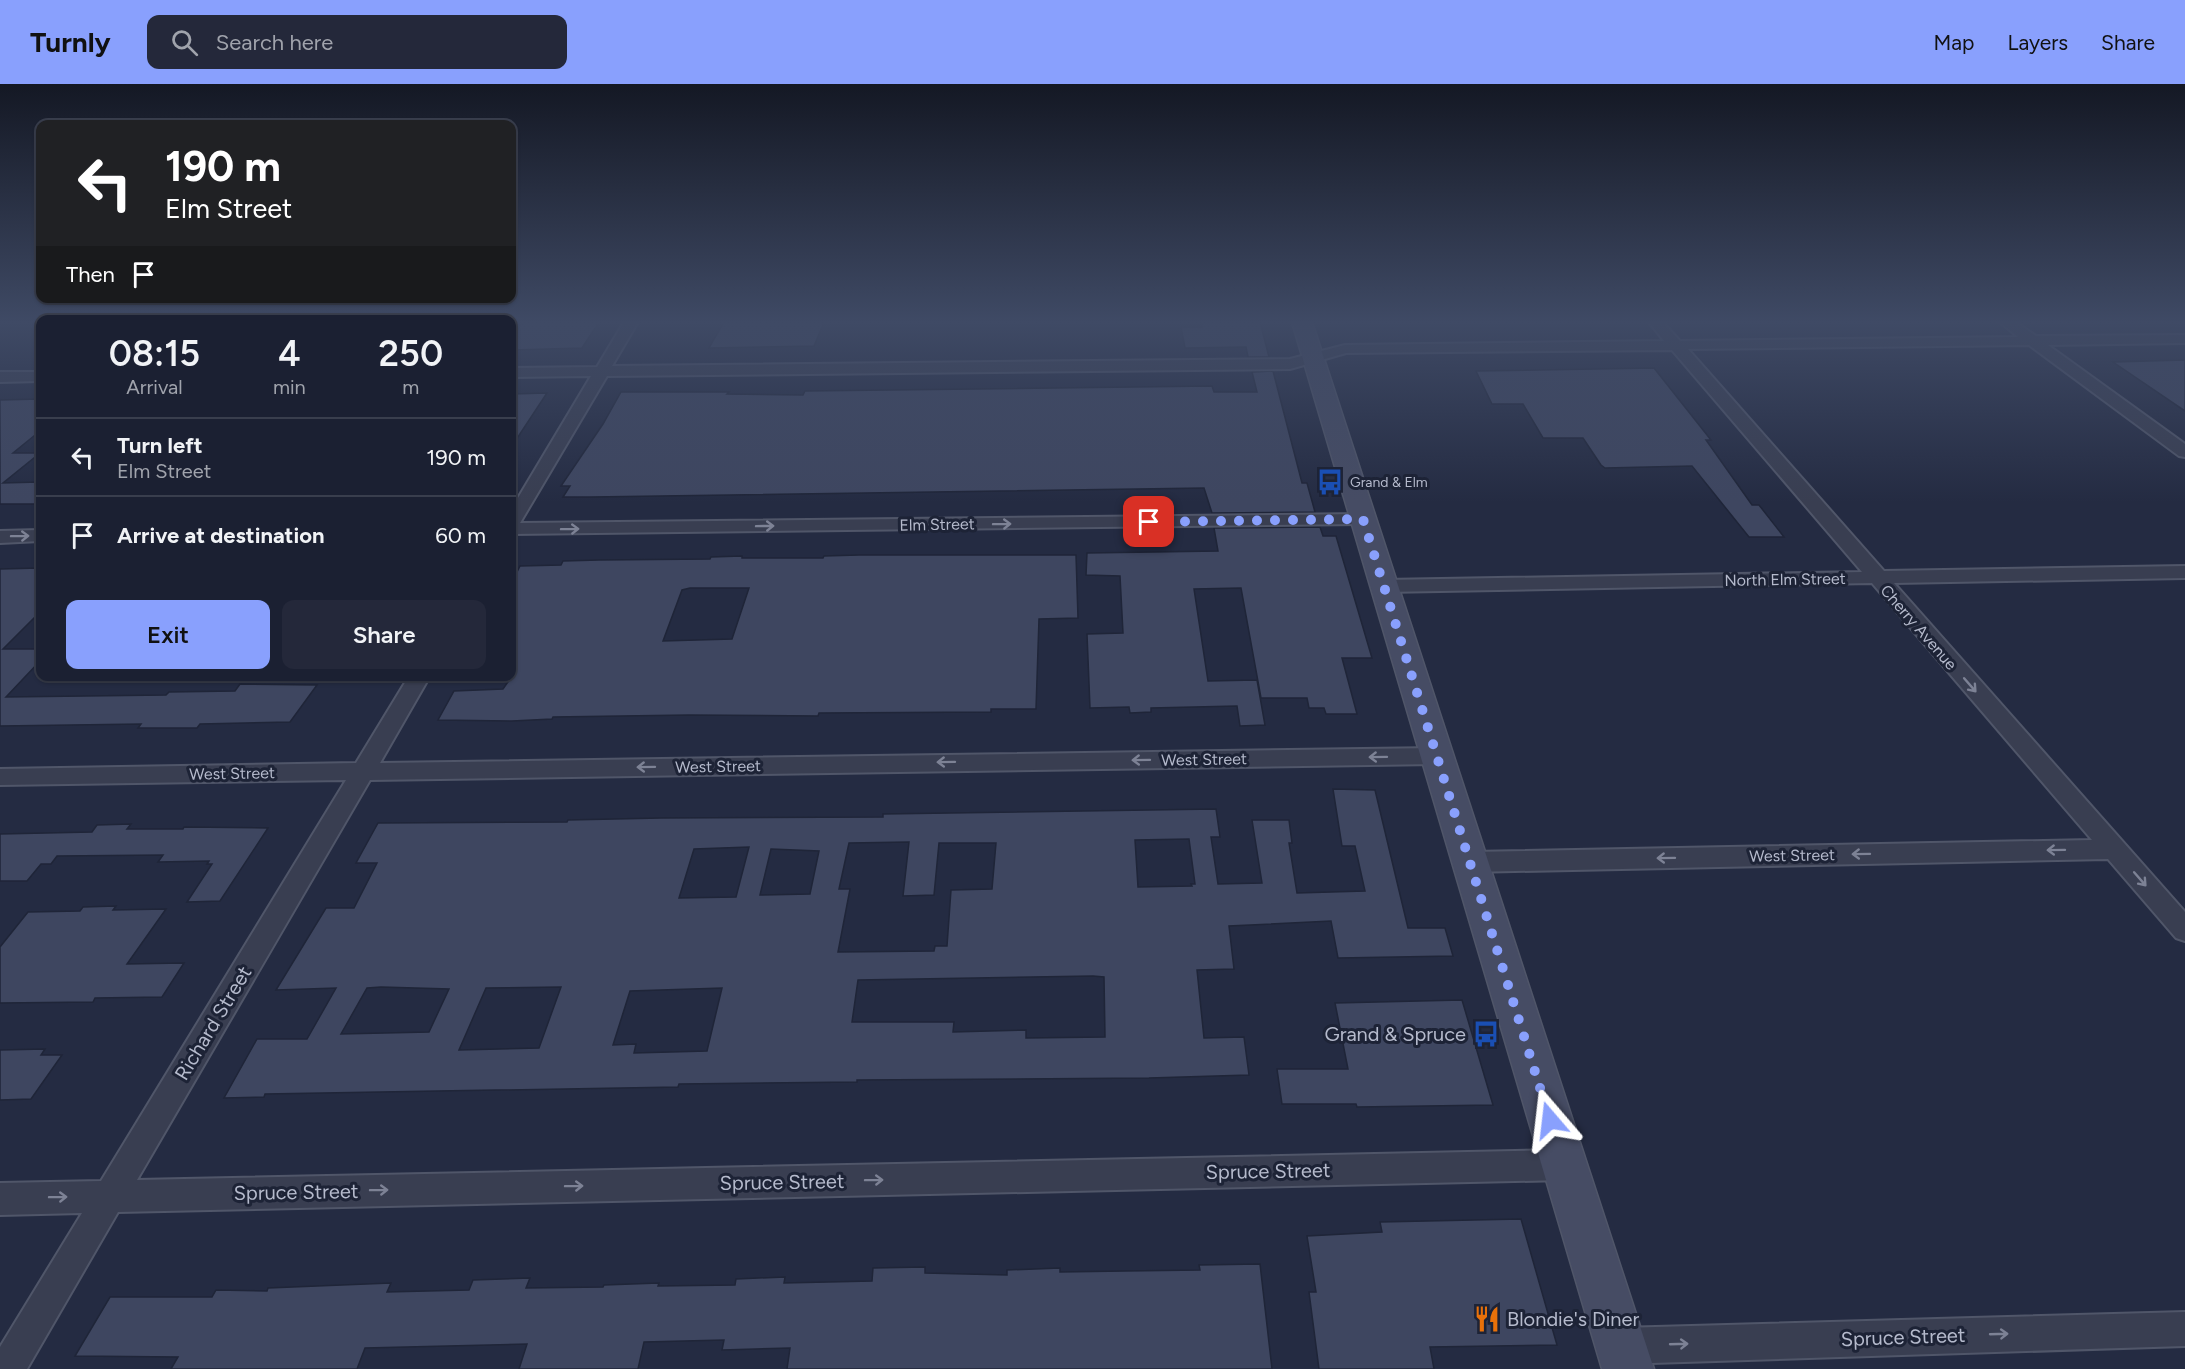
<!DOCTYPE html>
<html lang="en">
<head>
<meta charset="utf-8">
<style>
  :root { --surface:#1b2032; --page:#24283a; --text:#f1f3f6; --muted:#a0a3ac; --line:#393e4d; --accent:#89a0fd }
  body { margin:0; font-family:Figtree,sans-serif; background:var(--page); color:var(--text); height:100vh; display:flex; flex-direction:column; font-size:22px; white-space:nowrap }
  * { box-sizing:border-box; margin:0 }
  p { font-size:20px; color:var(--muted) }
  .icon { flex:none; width:33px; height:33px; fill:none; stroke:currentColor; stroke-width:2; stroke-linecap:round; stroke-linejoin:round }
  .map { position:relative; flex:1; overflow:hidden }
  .sheet { position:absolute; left:36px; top:231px; width:480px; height:366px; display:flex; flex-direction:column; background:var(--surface); border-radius:12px; box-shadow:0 2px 4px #0004,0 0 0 2px var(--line) }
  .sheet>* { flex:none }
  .banner { position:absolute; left:36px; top:36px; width:480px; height:183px; border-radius:12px; box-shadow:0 2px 4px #0004,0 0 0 2px var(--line); background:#202124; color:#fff; overflow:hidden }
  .pin { position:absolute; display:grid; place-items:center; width:51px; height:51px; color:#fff; margin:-26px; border-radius:12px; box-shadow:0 3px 9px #0006 }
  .me { position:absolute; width:66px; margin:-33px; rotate:343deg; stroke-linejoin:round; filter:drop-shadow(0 0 4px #0008) }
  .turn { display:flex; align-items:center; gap:21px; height:126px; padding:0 30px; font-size:27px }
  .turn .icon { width:78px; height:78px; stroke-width:2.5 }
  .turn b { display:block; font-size:42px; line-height:51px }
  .then { display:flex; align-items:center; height:57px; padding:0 30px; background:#0003; gap:12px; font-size:22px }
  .eta { display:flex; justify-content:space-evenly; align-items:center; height:102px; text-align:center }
  .eta b { font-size:36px; font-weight:600; line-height:42px }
  .action { display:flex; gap:12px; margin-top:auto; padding:12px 30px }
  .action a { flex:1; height:69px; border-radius:12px; background:var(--accent); color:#111; font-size:24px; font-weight:600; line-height:69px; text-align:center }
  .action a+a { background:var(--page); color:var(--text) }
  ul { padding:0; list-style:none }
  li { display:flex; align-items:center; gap:18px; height:78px; padding:0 30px; border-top:2px solid var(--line) }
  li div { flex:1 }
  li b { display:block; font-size:22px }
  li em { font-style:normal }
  header { display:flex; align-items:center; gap:36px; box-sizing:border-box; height:84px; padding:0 30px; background:var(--accent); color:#111 }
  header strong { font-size:28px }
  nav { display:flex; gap:33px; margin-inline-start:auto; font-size:21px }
  .search { width:420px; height:54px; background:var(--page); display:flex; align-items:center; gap:15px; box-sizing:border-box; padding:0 21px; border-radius:12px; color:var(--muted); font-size:22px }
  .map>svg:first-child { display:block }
  .building { fill:#3e4660; stroke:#1f2538; stroke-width:1.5; fill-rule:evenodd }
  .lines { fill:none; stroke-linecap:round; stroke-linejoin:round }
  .minor-casing { stroke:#505669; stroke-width:4 }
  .secondary-casing { stroke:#505669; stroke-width:3 }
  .minor { fill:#393e51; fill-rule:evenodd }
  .secondary { fill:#464c64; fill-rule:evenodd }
  .oneway { stroke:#7d8295 }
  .route { stroke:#89a0fd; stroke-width:10; stroke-dasharray:0 18 }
  .labels { text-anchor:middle; stroke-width:6; stroke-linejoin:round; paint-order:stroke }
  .far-poi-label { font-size:14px; fill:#b5bacc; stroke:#1d2336; text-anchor:start }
  .street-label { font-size:16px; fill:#b5bacc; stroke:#1d2336 }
  .near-street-label { font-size:20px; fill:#b5bacc; stroke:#1d2336 }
  .near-poi-label { font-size:20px; fill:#b5bacc; stroke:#1d2336; text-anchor:end }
</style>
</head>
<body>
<header>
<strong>Turnly</strong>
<div class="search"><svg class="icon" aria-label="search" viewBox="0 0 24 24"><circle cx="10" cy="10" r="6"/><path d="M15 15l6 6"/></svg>Search here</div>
<nav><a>Map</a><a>Layers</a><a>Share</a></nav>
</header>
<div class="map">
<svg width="2185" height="1285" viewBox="0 0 2185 1285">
  <rect width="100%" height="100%" fill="#242b42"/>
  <path class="building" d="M523 238H599L582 264 512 266V253Z
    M724 238H824L814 262 709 264Z
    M1201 238H1260L1269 273H1248L1246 263 1185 264 1181 243H1202Z
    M2185 276V327L2113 278Z
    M1654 284 1711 356H1706L1752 421H1759L1784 453H1749L1692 382 1605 384 1601 381 1583 354H1543L1523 320H1492L1476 287Z
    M1273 287 1302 399H1307L1315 428 1212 429 1204 404 591 413H563L570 402H561L603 340 621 308H729L727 310 803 311 805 307 1212 302 1214 308H1257L1252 288Z
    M547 309 512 362V310Z
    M40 315V347L13 369H40L3 399 40 398V420H0V316Z
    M1320 443 1323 452H1336L1372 574H1342L1357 630H1326L1324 624H1309L1307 614H1261L1241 504 1194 505 1208 597 1257 596 1265 641 1240 642 1237 622 1151 624V628L1130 629 1129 623 1090 624 1087 550 1123 549 1120 492 1086 491 1087 469 1218 467 1214 444Z
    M859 471H1076L1078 534 1039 535 1036 625H991V628L819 629 818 632 689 631 553 633 552 635 512 637 438 636 454 607 503 605 512 592V498L520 482 561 481 563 477 599 476 710 475 711 473 742 472V474H823L824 472ZM690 504H749L732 555 663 557 682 506Z
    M40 484V528L3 565H40V577L6 613 166 611 169 608 235 607 240 600 317 601 290 638 200 640 197 644H138L141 640 0 642V485Z
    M1333 705 1375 706 1408 844H1445L1453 872 1338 874 1331 837 1229 842 1234 885 1197 886 1204 954 1244 953 1249 991 1149 994 857 996V998L679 1000 678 1003 265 1010 264 1013 224 1014 257 955H307L336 904 276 906 326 824H354L377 779H356L378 739 567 738 568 736 661 734 883 733V730L1216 725 1220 753H1211L1218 800 1262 799 1252 736H1289L1292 759H1289L1297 809 1365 807 1355 762H1342ZM1189 755 1195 800H1191L1192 802 1138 803 1135 756ZM909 758 903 812 934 811 939 759H996L992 805 951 806 947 862H935L934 867 838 868 850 805H839L849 759ZM749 763 736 813 679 814 694 765ZM771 765 819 767 810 810 760 811ZM1093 892 1104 893 1105 953 1026 954V946L953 948 954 938H852L858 896ZM561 903 539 964 459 966 486 904ZM367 904 381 903 449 905 429 948 341 950ZM722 904 707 967 634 969 636 960 613 961 630 907Z
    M131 740 127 745H183L184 743 268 744 220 817 187 818 212 780H207L209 777 158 778 163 771 57 772 51 780H41L27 797H0V750L92 748 97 741Z
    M116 822 113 826 166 825 127 880 184 879 162 913 95 914 93 918 0 919V863L28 828 80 827 83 823Z
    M1462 916 1493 1021 1357 1023 1356 1020H1282L1277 985H1348L1335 919Z
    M45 965 41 971H62L31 1015 0 1016V966Z
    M1521 1135 1557 1261 1430 1263 1434 1285H1319L1309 1208H1316L1307 1152 1382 1148 1380 1138Z
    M1260 1180 1272 1285H787L790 1264 722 1266 724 1256 644 1258 638 1285H519L527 1260 365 1264 357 1285H171L178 1273 75 1272 110 1213H212L216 1206 267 1207 268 1204 391 1199 387 1208 469 1206 473 1196 530 1194 526 1204 603 1203 604 1201 659 1199 658 1202 735 1201 736 1195 785 1193 784 1199 872 1197 873 1184 925 1183V1189L1007 1191V1186L1060 1184V1188L1125 1187 1200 1186 1199 1181Z"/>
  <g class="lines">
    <g class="minor-casing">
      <path id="minor" d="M624 238H638L612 282 1290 275 1345 261 1664 257 1649 238H1663L1680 257 2018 253 2000 238H2016L2036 252 2185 251V259L2048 261 2185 360V373L2179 372 2029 261 1688 265 1884 487 2185 482V494L1894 499 2185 828V857L2176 854 2108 775 1470 788 1461 785 1457 778 1461 771 1470 768 2092 756 1872 499 1384 508 1377 506 1374 502 1377 498 1384 496 1862 488 1672 266 1346 269 1290 285 607 292 520 439 1363 430 1369 431 1372 435 1369 439 1363 440 512 450V424L591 292 512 293V284L597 283Z
        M0 288H40V297L0 298Z
        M0 447 40 446V457L0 459Z
        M409 592H430L380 679 1437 664 1445 666 1449 672 1445 678 1437 680 370 696 137 1096 1564 1066 1575 1070 1580 1081 1575 1092 1564 1096 118 1128 27 1285H0V1263L82 1129 0 1131V1099L101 1097 346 696 0 701V685L356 679Z
        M2185 1228V1262L1620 1280 1608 1274 1602 1262 1608 1250 1620 1244Z"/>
    </g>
    <g class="secondary-casing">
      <path id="secondary" d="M1292 238H1312L1654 1285H1602Z"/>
    </g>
    <use href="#minor" class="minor"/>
    <use href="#secondary" class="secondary"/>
  </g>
  <defs><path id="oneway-shaft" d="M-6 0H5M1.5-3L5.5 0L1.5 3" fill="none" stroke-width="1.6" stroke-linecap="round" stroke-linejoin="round" transform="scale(1.5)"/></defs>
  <g class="oneway">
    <use href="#oneway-shaft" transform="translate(1002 440) rotate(-1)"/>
    <use href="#oneway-shaft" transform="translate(765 442) rotate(-1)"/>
    <use href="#oneway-shaft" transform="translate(570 445) rotate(-1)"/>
    <use href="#oneway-shaft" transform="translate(20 452) rotate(-1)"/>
    <use href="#oneway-shaft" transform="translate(1970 601) rotate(49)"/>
    <use href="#oneway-shaft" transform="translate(1378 673) rotate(179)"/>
    <use href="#oneway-shaft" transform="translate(1141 676) rotate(179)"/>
    <use href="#oneway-shaft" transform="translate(946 678) rotate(179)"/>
    <use href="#oneway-shaft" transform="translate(646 683) rotate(179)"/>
    <use href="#oneway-shaft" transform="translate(2056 766) rotate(179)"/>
    <use href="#oneway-shaft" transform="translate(1861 770) rotate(179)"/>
    <use href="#oneway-shaft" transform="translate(1666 774) rotate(179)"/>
    <use href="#oneway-shaft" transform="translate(2140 795) rotate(49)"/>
    <use href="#oneway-shaft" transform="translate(874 1096) rotate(-1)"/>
    <use href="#oneway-shaft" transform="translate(574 1102) rotate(-1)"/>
    <use href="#oneway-shaft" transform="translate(379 1106) rotate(-1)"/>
    <use href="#oneway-shaft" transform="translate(58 1113) rotate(-1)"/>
    <use href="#oneway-shaft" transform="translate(1999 1250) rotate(-2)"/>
    <use href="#oneway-shaft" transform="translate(1679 1260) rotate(-2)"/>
  </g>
  <linearGradient id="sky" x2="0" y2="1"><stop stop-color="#141824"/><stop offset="0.57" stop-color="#3f4a65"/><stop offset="1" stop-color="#3f4a65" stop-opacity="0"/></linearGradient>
  <rect width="2185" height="418" fill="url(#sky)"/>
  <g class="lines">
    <path class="route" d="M1149 438 1363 435 1550 1036"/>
  </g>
  <defs>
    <g id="bus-bare" transform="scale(2.07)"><path d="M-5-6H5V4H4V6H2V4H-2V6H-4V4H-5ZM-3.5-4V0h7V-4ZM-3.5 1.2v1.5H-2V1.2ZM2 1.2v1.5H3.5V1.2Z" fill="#1a4fb4" stroke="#1d2336" stroke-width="2.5" paint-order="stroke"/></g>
    <g id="restaurant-bare" transform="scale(2.07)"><path d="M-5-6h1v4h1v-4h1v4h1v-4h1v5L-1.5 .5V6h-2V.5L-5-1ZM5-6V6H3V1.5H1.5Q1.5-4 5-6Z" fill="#e8710a" stroke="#1d2336" stroke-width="2.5" paint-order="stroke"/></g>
  </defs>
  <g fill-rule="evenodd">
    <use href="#bus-bare" x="1330" y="398"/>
    <use href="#bus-bare" x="1486" y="950"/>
    <use href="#restaurant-bare" x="1487" y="1235"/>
  </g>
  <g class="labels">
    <g class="far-poi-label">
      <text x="1350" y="403">Grand &amp; Elm</text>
    </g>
    <g class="street-label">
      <text transform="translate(937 440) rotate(-1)" y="6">Elm Street</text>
      <text transform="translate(1785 495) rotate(-1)" y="6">North Elm Street</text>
      <text transform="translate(1919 543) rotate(49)" y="6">Cherry Avenue</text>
      <text transform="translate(1204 675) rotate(-1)" y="6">West Street</text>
      <text transform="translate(718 682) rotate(-1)" y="6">West Street</text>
      <text transform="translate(232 689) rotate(-1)" y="6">West Street</text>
      <text transform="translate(1792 771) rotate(-1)" y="6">West Street</text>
    </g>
    <g class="near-street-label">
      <text transform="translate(213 939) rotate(-59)" y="7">Richard Street</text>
      <text transform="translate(1268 1087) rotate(-1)" y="7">Spruce Street</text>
      <text transform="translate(782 1098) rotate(-1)" y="7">Spruce Street</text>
      <text transform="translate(296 1108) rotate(-1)" y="7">Spruce Street</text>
      <text transform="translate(1903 1253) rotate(-2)" y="7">Spruce Street</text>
    </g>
    <g class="near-poi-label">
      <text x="1466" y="957">Grand &amp; Spruce</text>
      <text x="1507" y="1242" text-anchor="start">Blondie's Diner</text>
    </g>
  </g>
</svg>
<div class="pin" style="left:1149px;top:438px;background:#d93025"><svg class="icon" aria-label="arrive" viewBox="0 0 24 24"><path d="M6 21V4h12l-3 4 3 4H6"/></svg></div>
<svg class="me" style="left:1550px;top:1036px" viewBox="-20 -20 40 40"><path d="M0-17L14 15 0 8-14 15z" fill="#89a0fd" stroke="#fff" stroke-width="4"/></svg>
<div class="banner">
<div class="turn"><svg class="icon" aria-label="left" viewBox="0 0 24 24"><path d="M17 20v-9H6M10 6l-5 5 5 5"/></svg><div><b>190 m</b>Elm Street</div></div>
<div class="then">Then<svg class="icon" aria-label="arrive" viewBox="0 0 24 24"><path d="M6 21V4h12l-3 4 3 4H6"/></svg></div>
</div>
<section class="sheet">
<div class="eta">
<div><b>08:15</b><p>Arrival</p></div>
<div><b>4</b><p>min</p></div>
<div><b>250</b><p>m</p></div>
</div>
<ul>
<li><svg class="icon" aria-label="left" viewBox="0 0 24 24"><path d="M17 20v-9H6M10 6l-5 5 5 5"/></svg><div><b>Turn left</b><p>Elm Street</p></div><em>190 m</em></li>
<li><svg class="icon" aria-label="arrive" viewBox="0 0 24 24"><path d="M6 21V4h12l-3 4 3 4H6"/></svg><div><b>Arrive at destination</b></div><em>60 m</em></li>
</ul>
<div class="action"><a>Exit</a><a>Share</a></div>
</section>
</div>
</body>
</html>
